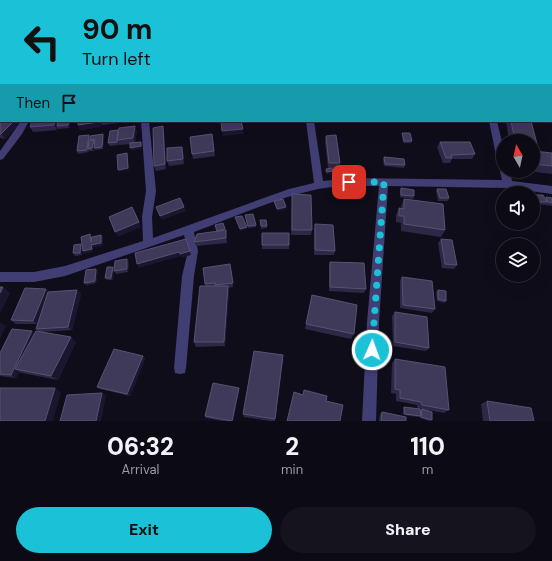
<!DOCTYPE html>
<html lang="en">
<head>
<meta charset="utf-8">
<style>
  :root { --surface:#0c0a14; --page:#15131d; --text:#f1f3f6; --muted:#9a9aa0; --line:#2c2b34; --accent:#1bc2d7 }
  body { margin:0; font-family:"DM Sans",sans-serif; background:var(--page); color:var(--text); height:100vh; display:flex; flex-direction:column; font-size:15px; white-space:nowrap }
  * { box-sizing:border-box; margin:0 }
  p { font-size:13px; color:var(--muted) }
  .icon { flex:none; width:22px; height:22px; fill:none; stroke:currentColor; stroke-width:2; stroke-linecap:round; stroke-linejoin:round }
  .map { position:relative; height:421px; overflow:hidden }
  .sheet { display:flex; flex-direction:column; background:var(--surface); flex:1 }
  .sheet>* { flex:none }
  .guide { position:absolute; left:0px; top:0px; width:552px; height:122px; box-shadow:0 4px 16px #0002,0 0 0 1px var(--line); background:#1bc2d7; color:#111; overflow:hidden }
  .needle { width:26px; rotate:351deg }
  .controls { position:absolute; left:496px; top:134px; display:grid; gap:8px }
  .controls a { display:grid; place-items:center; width:44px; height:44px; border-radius:50%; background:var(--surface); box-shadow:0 4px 16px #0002,0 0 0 1px var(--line); font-size:20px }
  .pin { position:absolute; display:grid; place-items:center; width:34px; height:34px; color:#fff; margin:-17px; border-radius:8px; box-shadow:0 2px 6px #0006 }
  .me { position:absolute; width:44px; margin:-22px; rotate:2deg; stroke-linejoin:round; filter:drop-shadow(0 0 3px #0008) }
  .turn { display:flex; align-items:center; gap:14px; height:84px; padding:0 16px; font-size:18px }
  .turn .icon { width:52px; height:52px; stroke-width:2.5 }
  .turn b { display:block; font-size:28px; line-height:34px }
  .then { display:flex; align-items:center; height:38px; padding:0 16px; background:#0003; gap:8px; font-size:15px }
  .eta { display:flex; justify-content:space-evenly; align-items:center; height:68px; text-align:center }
  .eta b { font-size:24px; font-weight:800; line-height:28px }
  .primary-button { display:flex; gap:8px; margin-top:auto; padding:8px 16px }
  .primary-button a { flex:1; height:46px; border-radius:24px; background:var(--accent); color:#111; font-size:16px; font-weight:800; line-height:46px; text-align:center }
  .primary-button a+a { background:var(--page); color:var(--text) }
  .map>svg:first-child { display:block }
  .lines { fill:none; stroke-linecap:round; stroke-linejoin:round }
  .minor { fill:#413e74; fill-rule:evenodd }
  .wall { fill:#2e2847 }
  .shaded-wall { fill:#1b162e }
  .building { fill:#403a5a; stroke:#575173 }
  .route { stroke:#1bc2d7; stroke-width:7; stroke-dasharray:0 12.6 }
</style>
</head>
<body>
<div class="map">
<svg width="552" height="421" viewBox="0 0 552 421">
  <rect width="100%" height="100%" fill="#100d1b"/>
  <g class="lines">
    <path class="minor" d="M548 0H552V6L551 1Z
      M21 121H29L22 134 3 159 0 160V151Z
      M141 121H149L156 191 152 217 153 238 289 189 314 183 306 121H314L323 181 349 178 502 180 500 171 503 168 498 165 489 121H497L503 146V171H510L512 181 552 186V194L508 188 388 186 379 322 376 421H362L367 322 379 186C359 186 338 185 318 189 276 198 234 217 194 232L198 251 194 276 186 368 185 373 180 374 175 373 174 368 182 276 188 251 184 235 65 276 34 282H0V272H34L65 266 143 241 142 217 146 191Z"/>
  </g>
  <path class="wall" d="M314 0H330L329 1H314Z
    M430 0H437V1H431Z
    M488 0H507V1H489Z
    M511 0H546V1H511Z
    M551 69H552V85L551 84Z
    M551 103H552V118H551Z
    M0 111 1 113V121L18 125 5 139 0 138Z
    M71 121 69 128 58 129 57 128V130L33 132 30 127Z
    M78 121H136L102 125 101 123 100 127 80 130 78 125Z
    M506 121H531L537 144 533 149V141H509Z
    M163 126 164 131 166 169 156 171 154 166Z
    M137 131 135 143 142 144V148L131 150 130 144 119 145 118 143V145L110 146 108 143Z
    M402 133 412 141 411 143H403L402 136Z
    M103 134 104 137 103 149 95 150 94 148V151H89V150V152L78 154 77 151 90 137Z
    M212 134 215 156 193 159 192 154Z
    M326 136 340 163 339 168H332V173L327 174 325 172 326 169 332 168H328L325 141Z
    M440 142 475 154 472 159H452L450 163H443L437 147Z
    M183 151 184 164 169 166 167 161Z
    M533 151 552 153V174L527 171H533Z
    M384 157 405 165 404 168 384 166 383 160Z
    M401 188 414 196 413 199 400 197V190Z
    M437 189 449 198 448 201H438L436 191Z
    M292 194 312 230 311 235H291Z
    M536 195 545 199 546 197 552 198V206L545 205V204L544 205 537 204 534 198Z
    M404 199 445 230 441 237 401 231V223L396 222V215L399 208H401V206Z
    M245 215 256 225V227L248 228Z
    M260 220H266L267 228 261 229Z
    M315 224 335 251 334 255H314V229Z
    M215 225 225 231 226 235 227 243 196 246 194 242 217 231Z
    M101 235 103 237V245L93 247V251L84 254 83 251 82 250V255L75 256 73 253 91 236 92 237Z
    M441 239 457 265 454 269 442 268 438 243Z
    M262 245H289V249H262Z
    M127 259 129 261 128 272 116 274 114 270 113 280H107L105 278 114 269Z
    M330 262 366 289 364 293 329 291V266Z
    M231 268 233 287 228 288 229 292 225 346 196 347 194 342 205 286V284Z
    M98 271 96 283 86 285 84 283Z
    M402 277 435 309 432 313 400 308V281Z
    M77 290 81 294 72 330 41 332 76 342 58 380 22 373 19 372 16 378 0 376V353L35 333 40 332 36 329 37 324H16L11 320 49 292Z
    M438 290 446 301 445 303 437 301 436 292Z
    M312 295 354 334 351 339 305 329Z
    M395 312 429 348 426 351 393 346 392 316Z
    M143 356 145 359 130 396 100 389 97 387Z
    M283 359 275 421H270L244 417 243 414Z
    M395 359 449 410 444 413 417 408V405L396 401V394L391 393 392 363Z
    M239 388V390L233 421H221L206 418 205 416Z
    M487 401 534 421H483L481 404Z
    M404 407 420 410 422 409 432 420 429 421 420 418V417H419L403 415V408Z
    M382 412 406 421H379L380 414Z"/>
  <path class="shaded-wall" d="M1 64V74L0 75V65Z
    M0 111 1 113V118L0 119Z
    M14 121H16L18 125 5 139 1 134Z
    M55 121H59L57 126V130L54 125Z
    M69 121H71L69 128 68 125Z
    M98 121H100L101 123 100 127 80 130 78 125Z
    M135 126 137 131 135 143 133 138Z
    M163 126 164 131 166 169 165 164Z
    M243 129V134L223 136 222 131Z
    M103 134 104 137 103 149 102 147Z
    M89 135 90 138 89 149H88L89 152 87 150Z
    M94 140 95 143 94 151 92 148Z
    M141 142 142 148 131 150 130 148Z
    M182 147 183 151 184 164 183 159Z
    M127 153 128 155 129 170 119 172 118 170Z
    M333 171 332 173 327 174V172Z
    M132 207 141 227 118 237 115 232Z
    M184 207 186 211 162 220 160 216Z
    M286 207 285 210 277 211V209Z
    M247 227V229L240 231V229Z
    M101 235 103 237V245L93 247V251L84 254 83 251 91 245Z
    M186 239 191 255 181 258V256L139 268 137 264Z
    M81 244 83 247 82 255 80 253Z
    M127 259 129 261 128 272 127 269Z
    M113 267 115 269 113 280 111 278Z
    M96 269 98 271 96 283 95 281Z
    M228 286 229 292 225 346 224 342Z
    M3 287 10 293 0 313V293Z
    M46 289 50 293 37 324 33 321Z
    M77 290 81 294 72 330 68 327Z
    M0 322 6 326 0 339Z
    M32 331 37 335 15 369 19 372 16 378 11 375Z
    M71 337 76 342 58 380 51 376Z
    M283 355V359L275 421V419Z
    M143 356 145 359 130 396 127 394Z
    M55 388 61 392 53 421H45Z
    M239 388V390L233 421H232Z
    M102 393 106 396 101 421H96Z"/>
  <path class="building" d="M335 0H362L361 1H334Z
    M414 0H429L430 1H415Z
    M514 0H529V1H514Z
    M532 0H546V1H533Z
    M551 15H552V22H551Z
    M551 69H552V79H551Z
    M1 78V86L0 85V79Z
    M1 97V108L0 107V98Z
    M551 103H552V112H551Z
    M0 117H1V121H14L1 134H0Z
    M32 121H55L54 125 30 127Z
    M58 121H69L68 125 57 126Z
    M78 121H98V122L78 125Z
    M221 121H241L243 129 222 131Z
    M511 121H531L537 144 533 143V141H515Z
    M135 126 133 138 117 140 119 128Z
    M163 126 165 164 154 166 153 128Z
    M118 130 117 142 108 143 110 131Z
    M402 133H410L412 141H404Z
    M103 134 102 147 94 148 95 139 90 140V136Z
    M212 134 214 151 192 154 190 137Z
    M89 135 87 150 77 151 79 136Z
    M336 135 340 163H329L326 136Z
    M94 140 92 148 88 149 89 141Z
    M141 142V146L130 148V143Z
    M440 142H470L475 154 451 155 452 158H446Z
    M182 147 183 159 167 161V148Z
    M533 151 552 153V166L533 164Z
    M127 153 128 168 118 170 117 155Z
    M384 157 404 159 405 165 385 164Z
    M332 168 333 171 327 172 326 169Z
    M401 188 414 190V196L401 195Z
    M437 189H446L449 198H440Z
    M292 194 311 195 312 230H292Z
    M536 195H543L547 202H539Z
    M546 197 552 198V203L548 202Z
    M180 198 184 207 160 216 156 207Z
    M283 199 286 207 277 209 274 201Z
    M404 199 443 204 445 230 404 224V216H399V208L404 209Z
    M132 207 139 222 115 232 109 217Z
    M253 214 256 225 248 226 245 215Z
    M242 216 247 227 240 229 235 217Z
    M260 220H266L267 226H261Z
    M223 223 225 229 217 231 215 225Z
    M315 224 333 225 335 251 315 250Z
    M226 230V238L194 242 197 234Z
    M262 233H289V245H262Z
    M90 234 91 242 92 237 101 235V243L91 245 92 249 83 251 81 237Z
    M186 239 190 251 180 254 179 252 137 264 135 253Z
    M441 239 452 240 457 265 445 264Z
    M81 244 80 253H73L74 245Z
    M127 259V269L114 271 115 261Z
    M330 262 364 263 366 289 330 287Z
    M230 264 233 283 215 285V283L205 284 203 268Z
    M107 267H113L111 278H105Z
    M96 269 95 281 84 283 86 270Z
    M402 277 432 281 435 309 403 305Z
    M200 286H228L224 342H194Z
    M0 287H3L0 293Z
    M25 288 46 289 33 321 11 320Z
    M77 290 68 327 36 329 48 292Z
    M438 290 446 291V301L438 299Z
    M312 295 357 305 354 334 306 324Z
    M395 312 427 317 429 348 395 342Z
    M12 329 32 331 11 375 0 374V353Z
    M36 331 71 337 51 376 15 369Z
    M114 349 143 356 127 394 97 387Z
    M254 351 283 355 275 419 243 414Z
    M395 359 445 367 449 410 422 405 421 402 400 398V390L395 389Z
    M213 383 239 388 232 421 205 416Z
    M0 388H55L45 421H0Z
    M304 390 327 396 326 401 343 405 340 421H287L294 392 303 395Z
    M102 393 96 421H60L67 395Z
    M487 401 531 408 534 421H490Z
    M404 407 420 409 421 416 405 414Z
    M422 409 432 412V420L421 417Z
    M382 412 406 417V421H381Z"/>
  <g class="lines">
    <path class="route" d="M349 182H384L372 350"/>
  </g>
</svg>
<div class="controls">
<a><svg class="needle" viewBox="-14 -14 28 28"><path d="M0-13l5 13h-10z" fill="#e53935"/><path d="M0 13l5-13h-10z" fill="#9a9aa0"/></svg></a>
<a><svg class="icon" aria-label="sound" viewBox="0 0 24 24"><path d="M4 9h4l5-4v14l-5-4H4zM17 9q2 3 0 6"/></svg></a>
<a><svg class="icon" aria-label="layers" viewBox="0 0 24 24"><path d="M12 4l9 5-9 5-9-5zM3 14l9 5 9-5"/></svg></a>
</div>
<div class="pin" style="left:349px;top:182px;background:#d93025"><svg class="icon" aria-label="arrive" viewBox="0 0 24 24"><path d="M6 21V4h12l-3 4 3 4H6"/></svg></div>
<svg class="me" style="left:372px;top:350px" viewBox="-20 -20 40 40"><circle r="17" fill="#1bc2d7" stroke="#fff" stroke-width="3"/><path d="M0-11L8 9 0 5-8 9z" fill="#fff"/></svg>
<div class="guide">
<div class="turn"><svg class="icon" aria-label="left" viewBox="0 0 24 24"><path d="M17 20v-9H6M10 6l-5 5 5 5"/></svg><div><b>90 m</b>Turn left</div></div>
<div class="then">Then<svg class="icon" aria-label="arrive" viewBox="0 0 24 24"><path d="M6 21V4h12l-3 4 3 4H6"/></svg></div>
</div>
</div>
<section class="sheet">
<div class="eta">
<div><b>06:32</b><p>Arrival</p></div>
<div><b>2</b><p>min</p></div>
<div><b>110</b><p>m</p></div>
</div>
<div class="primary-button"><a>Exit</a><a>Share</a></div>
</section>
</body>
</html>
